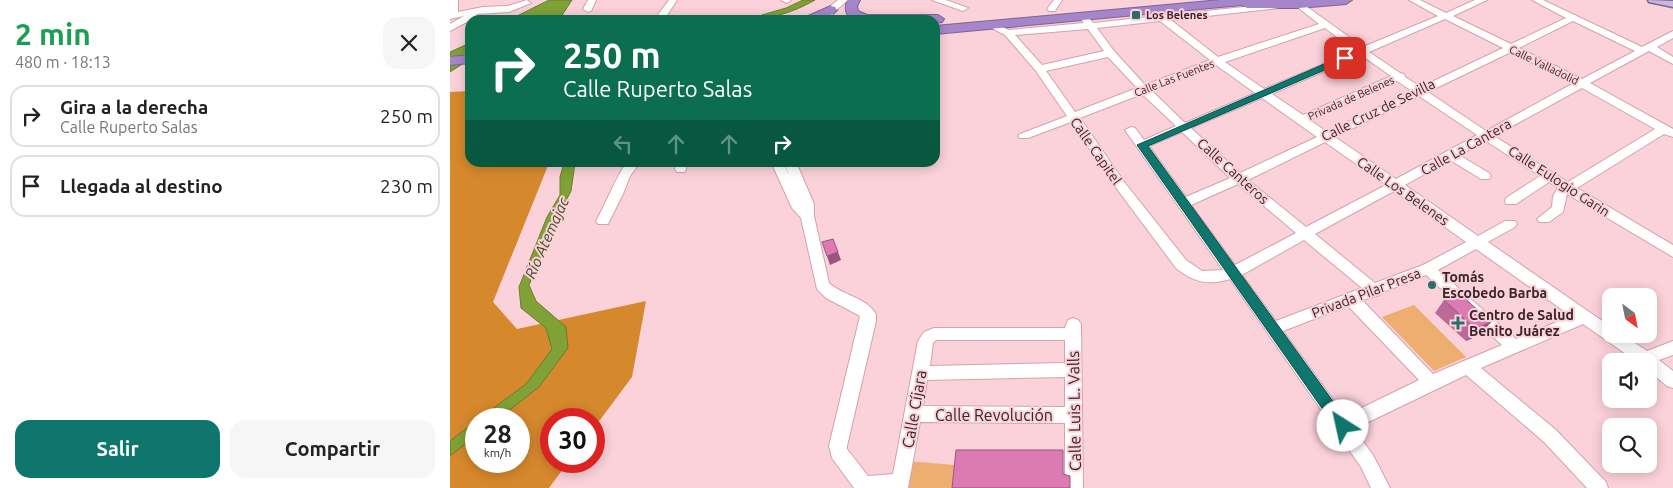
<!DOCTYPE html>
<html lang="es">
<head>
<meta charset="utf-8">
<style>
  :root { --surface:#fff; --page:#f6f6f6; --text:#222; --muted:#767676; --line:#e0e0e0; --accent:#0f766e }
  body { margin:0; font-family:Ubuntu,sans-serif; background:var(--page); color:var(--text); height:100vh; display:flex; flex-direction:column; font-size:19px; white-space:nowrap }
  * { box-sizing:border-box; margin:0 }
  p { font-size:16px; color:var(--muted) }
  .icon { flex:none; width:28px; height:28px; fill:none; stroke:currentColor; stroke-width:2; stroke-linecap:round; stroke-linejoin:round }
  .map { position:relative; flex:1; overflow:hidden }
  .side { display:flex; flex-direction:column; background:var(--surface); width:450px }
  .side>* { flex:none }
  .hud { position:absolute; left:15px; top:15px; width:475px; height:152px; border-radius:15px; box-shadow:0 2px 12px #0003; background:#0b6e4f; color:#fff; overflow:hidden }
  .needle { width:32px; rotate:148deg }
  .fabs { position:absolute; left:1152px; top:288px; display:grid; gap:10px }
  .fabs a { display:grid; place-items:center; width:55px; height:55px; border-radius:10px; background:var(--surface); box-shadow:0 2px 12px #0003; font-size:25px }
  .speed { position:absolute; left:15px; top:408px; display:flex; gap:10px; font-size:25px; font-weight:700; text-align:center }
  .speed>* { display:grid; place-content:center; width:65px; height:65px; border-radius:50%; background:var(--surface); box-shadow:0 2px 12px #0003; line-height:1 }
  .speed small { font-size:12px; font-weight:400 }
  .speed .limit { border:8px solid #d22; background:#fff; color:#111 }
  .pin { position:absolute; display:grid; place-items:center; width:42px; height:42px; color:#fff; margin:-21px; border-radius:10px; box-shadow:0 2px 8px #0006 }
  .me { position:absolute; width:55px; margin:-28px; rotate:325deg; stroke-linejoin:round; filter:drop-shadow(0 0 4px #0008) }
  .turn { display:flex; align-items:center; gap:18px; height:105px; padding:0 15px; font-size:22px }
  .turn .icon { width:65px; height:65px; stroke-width:2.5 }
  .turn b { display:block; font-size:35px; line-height:42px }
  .lanes { display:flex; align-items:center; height:48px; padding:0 15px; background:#0003; justify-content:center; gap:25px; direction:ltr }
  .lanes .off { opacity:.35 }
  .round { display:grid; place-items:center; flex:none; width:52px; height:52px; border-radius:15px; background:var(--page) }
  .headline { display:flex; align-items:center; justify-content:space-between; height:85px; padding:0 15px }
  h1 { font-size:30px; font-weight:600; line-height:38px; color:#1e9e55 }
  .cta { display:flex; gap:10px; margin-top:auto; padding:10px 15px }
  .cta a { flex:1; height:58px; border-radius:15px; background:var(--accent); color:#fff; font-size:20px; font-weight:600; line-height:58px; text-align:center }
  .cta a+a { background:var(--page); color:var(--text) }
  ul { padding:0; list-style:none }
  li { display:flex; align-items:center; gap:15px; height:62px; margin:0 10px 8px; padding:0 5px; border:2px solid var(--line); border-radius:15px }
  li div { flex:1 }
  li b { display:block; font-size:19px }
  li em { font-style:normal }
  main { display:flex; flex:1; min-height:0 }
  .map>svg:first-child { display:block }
  .green { fill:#edae70 }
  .forest { fill:#d6882d; fill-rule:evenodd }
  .water { fill:#80a136; stroke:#6b7c32 }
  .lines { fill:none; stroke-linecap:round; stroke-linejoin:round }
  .minor-casing { stroke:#d3a2ac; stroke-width:2 }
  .major-casing { stroke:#7f6492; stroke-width:3 }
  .highway-casing { stroke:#7f6492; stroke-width:2 }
  .minor { fill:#fff; fill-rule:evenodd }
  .major { fill:#c9b6df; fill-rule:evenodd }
  .highway { fill:#a586ca; fill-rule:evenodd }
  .wall { fill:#bc699a }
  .shaded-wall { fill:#99557d }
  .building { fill:#db7ab3; stroke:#99557d }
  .route { fill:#0f766e; stroke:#0a4d48 }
  .poi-dot { fill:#287068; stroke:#fbd1da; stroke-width:2 }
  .labels { text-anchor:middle; stroke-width:4; stroke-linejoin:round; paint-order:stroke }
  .far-poi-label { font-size:11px; font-weight:bold; fill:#39252a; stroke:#fbd1da; text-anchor:start }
  .far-street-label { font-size:11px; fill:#39252a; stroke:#fbd1da }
  .street-label { font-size:14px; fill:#39252a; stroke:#fbd1da }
  .poi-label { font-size:14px; font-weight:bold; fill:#39252a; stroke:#fbd1da; text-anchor:start }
  .water-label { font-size:15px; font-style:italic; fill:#3c4a20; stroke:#fbd1da }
  .near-street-label { font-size:16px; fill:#39252a; stroke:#fbd1da }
</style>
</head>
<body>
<main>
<section class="side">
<div class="headline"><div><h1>2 min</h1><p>480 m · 18:13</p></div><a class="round"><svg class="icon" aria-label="close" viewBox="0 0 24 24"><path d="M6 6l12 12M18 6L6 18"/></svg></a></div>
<ul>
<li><svg class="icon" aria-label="right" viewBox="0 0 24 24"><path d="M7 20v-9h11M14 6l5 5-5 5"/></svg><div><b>Gira a la derecha</b><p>Calle Ruperto Salas</p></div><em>250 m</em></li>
<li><svg class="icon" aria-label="arrive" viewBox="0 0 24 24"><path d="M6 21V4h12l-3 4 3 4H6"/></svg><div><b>Llegada al destino</b></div><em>230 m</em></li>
</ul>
<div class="cta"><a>Salir</a><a>Compartir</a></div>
</section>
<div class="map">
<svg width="1223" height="488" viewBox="0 0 1223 488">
  <rect width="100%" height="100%" fill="#fbd1da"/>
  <path class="green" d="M964 305 1016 357 984 371 932 317Z
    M457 461 505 465 503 488H453Z"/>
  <path class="forest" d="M20 91V162L99 163 43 302 67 329 196 301 182 377 144 428V419H101V461H119L99 488H0V92ZM26 419H69V461H26Z"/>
  <path class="water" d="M99 0H122L109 20H59Z
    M353 0H365C344 12 320 20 295 20L336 8Z
    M20 43V59L0 72V52Z
    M114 163H125L121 191 109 214 79 285 86 301 116 327 118 348 89 387 48 419H29L76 384 102 349 96 328 71 308 69 287 97 217 110 195V177Z
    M26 421V436L0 456V441Z"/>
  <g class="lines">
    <g class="minor-casing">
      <path id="minor" d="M0 0H8V12L33 7 58 6 77 0 81 3 59 12 27 14 26 17 0 31V24L14 16 0 19Z
        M138 0H146L141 11 138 12 133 9Z
        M219 0H227L214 20H204Z
        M331 0H341L337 3Z
        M388 0H398L384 12 379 20H369L378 8Z
        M482 0H496L518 8 513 11Z
        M604 0H612L605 11H599L597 9Z
        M959 0H970L996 13 1025 0H1037L1003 16 1061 44 1116 18 1082 0H1093L1192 47 1223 31V38L1207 47 1223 57V64L1199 51 1140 83 1223 129V137L1214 134 1127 188 1223 245V257L1117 194 1113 212 1099 222H1089L1087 219 1102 207 1103 196 1108 188 1099 182 1066 204H1056L1055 201 1056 198 1090 176 1036 141 1009 155 1039 173 1041 176 1039 179H1031L1000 160 955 185 1028 236 1055 221H1065L1067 224 1065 227 1038 242 1161 327V334H1171L1197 351 1223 341V355L1209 360 1223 371V388L1217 386 1199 371V361H1186L1133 324 1031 368 1106 430 1156 482 1158 488H1137L1094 442 1016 375 904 429 923 455 940 488H921L911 467 780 279C758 286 743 282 726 268L667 189 621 122 578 138H570L568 136 570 134 617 116 586 71 555 35 534 24 539 21 559 30 634 23 628 16 633 13 636 14 643 23 832 3 834 5 829 8 721 20 768 57 869 24 846 6 845 4 849 1 913 47 988 16ZM995 19 1053 48 971 87 955 77 954 74 950 73 919 52ZM710 21 760 60 695 85 664 51 647 28ZM1123 21 1185 51 1132 79 1069 48ZM875 28 905 51 814 89 775 62ZM638 29 654 51 592 65 565 35ZM1061 52 1124 83 1036 131 978 92ZM911 55 941 76 853 115 822 94ZM658 57 687 88 625 112 596 71ZM766 65 805 93 735 123 701 90ZM947 81 962 91 877 132 860 120ZM1132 88 1205 129 1118 182 1044 136ZM692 94 726 126 694 140 685 128 681 127 675 130 773 270 752 271 736 260 675 183 630 118ZM969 96 1027 135 946 179 885 137ZM812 98 867 137 790 173 741 128ZM732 132 780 178 736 197 699 146ZM875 142 936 185 856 227 798 180ZM788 184 846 233 785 265 741 205ZM944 191 1016 242 973 265 925 283 865 234ZM854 240 912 288 826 321 792 275ZM1026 249 1121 316 1066 339 988 270ZM976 275 1052 345 983 374 912 300 930 295 931 293ZM898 306 969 380 895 416 833 331Z
        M177 162H190L180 176 173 194 158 224H148L146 221C157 202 164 180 177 162Z
        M226 162H238L235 172H227L225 169Z
        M321 162H333L339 175 334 162H346L364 204V216L379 283C392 295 417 298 426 314V321L397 446V449L418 476 443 474 468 341 474 332 484 328H615L618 320 623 318 628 320 631 324 633 488H615V423L470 422 458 488H404L382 458 379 446 410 316 376 298 367 289 351 218 342 208ZM486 340H615V363L480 366 483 343ZM615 377V407L473 406 477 380Z"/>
    </g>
    <g class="major-casing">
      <path id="major" d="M1198 0 1223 1V7L1199 2Z"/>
    </g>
    <g class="highway-casing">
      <path id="highway" d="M398 0H410L407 6 408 11 417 15H488L494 19 492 22 485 23V20H404C396 15 393 9 398 0Z
        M771 0H902L896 4 849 8H797L792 5 485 34V26Z
        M381 6 385 7 387 10C378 20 366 20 354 20L356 17Z
        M20 55V63L0 65V57Z"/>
    </g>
    <use href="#minor" class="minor"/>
    <use href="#major" class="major"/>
    <use href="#highway" class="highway"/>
  </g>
  <path class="wall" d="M994 300 1041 322 1031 334 1016 341 985 313Z"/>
  <path class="shaded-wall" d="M388 252 391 260 380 265 377 256Z
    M1041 322 1031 334 1016 341 1025 329Z"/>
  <path class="building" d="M383 239 388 252 377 256 372 242Z
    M1009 293 1041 322 1025 329 994 300Z
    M506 450H613V474L620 476V488H502Z"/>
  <path class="route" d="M895 55 899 58 898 60 698 146 898 422 900 426 898 431 893 433 888 431 687 145Z"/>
  <g class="poi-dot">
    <rect x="681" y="10" width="10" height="10" rx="2.5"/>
    <circle cx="982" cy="285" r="5"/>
    <path d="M1005.5 315.5h5v5h5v5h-5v5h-5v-5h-5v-5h5z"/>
  </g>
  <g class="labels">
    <g class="far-poi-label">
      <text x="696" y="19">Los Belenes</text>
    </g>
    <g class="far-street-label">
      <text transform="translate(1094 65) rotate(26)" y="4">Calle Valladolid</text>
      <text transform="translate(724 78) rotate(-21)" y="4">Calle Las Fuentes</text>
      <text transform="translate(901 98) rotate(-24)" y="4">Privada de Belenes</text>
    </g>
    <g class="street-label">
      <text transform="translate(928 110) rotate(-26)" y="5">Calle Cruz de Sevilla</text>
      <text transform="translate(1016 147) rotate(-29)" y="5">Calle La Cantera</text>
      <text transform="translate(646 151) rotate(55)" y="5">Calle Capitel</text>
      <text transform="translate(783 171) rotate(42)" y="5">Calle Canteros</text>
      <text transform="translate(1109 181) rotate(33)" y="5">Calle Eulogio Garin</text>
      <text transform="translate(953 191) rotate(35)" y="5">Calle Los Belenes</text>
      <text transform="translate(916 293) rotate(-21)" y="5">Privada Pilar Presa</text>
    </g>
    <g class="poi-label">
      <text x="992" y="282">Tomás<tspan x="992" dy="16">Escobedo Barba</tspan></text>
      <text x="1019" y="320">Centro de Salud<tspan x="1019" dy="16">Benito Juárez</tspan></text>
    </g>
    <g class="water-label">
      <text transform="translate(97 238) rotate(-66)" y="5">Río Atemajac</text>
    </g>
    <g class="near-street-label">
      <text transform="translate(464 409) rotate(-80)" y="6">Calle Cíjara</text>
      <text transform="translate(624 411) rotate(-91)" y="6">Calle Luis L. Valls</text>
      <text x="544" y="421">Calle Revolución</text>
    </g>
  </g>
</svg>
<div class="fabs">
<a><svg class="needle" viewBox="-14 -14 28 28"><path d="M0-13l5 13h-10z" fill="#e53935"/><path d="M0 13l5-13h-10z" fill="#767676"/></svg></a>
<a><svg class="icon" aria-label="sound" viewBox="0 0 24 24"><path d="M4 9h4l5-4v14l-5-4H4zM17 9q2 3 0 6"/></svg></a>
<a><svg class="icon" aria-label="search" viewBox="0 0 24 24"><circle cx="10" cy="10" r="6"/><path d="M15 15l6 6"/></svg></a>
</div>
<div class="speed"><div>28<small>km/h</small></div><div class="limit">30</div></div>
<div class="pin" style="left:895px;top:58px;background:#d93025"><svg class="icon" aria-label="arrive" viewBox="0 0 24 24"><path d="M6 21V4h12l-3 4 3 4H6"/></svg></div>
<svg class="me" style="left:893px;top:426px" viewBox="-20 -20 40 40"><circle r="19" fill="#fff"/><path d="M0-13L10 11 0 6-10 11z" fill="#0f766e"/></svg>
<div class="hud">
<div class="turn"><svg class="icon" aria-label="right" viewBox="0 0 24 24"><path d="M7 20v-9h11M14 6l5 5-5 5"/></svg><div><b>250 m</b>Calle Ruperto Salas</div></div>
<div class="lanes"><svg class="icon off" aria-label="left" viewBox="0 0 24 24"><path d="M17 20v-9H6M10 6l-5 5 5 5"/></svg><svg class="icon off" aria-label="ahead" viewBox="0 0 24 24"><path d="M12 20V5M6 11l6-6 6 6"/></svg><svg class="icon off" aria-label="ahead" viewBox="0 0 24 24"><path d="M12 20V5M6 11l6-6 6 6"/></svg><svg class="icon" aria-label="right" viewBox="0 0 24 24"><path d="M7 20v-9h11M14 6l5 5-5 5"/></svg></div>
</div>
</div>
</main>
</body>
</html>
